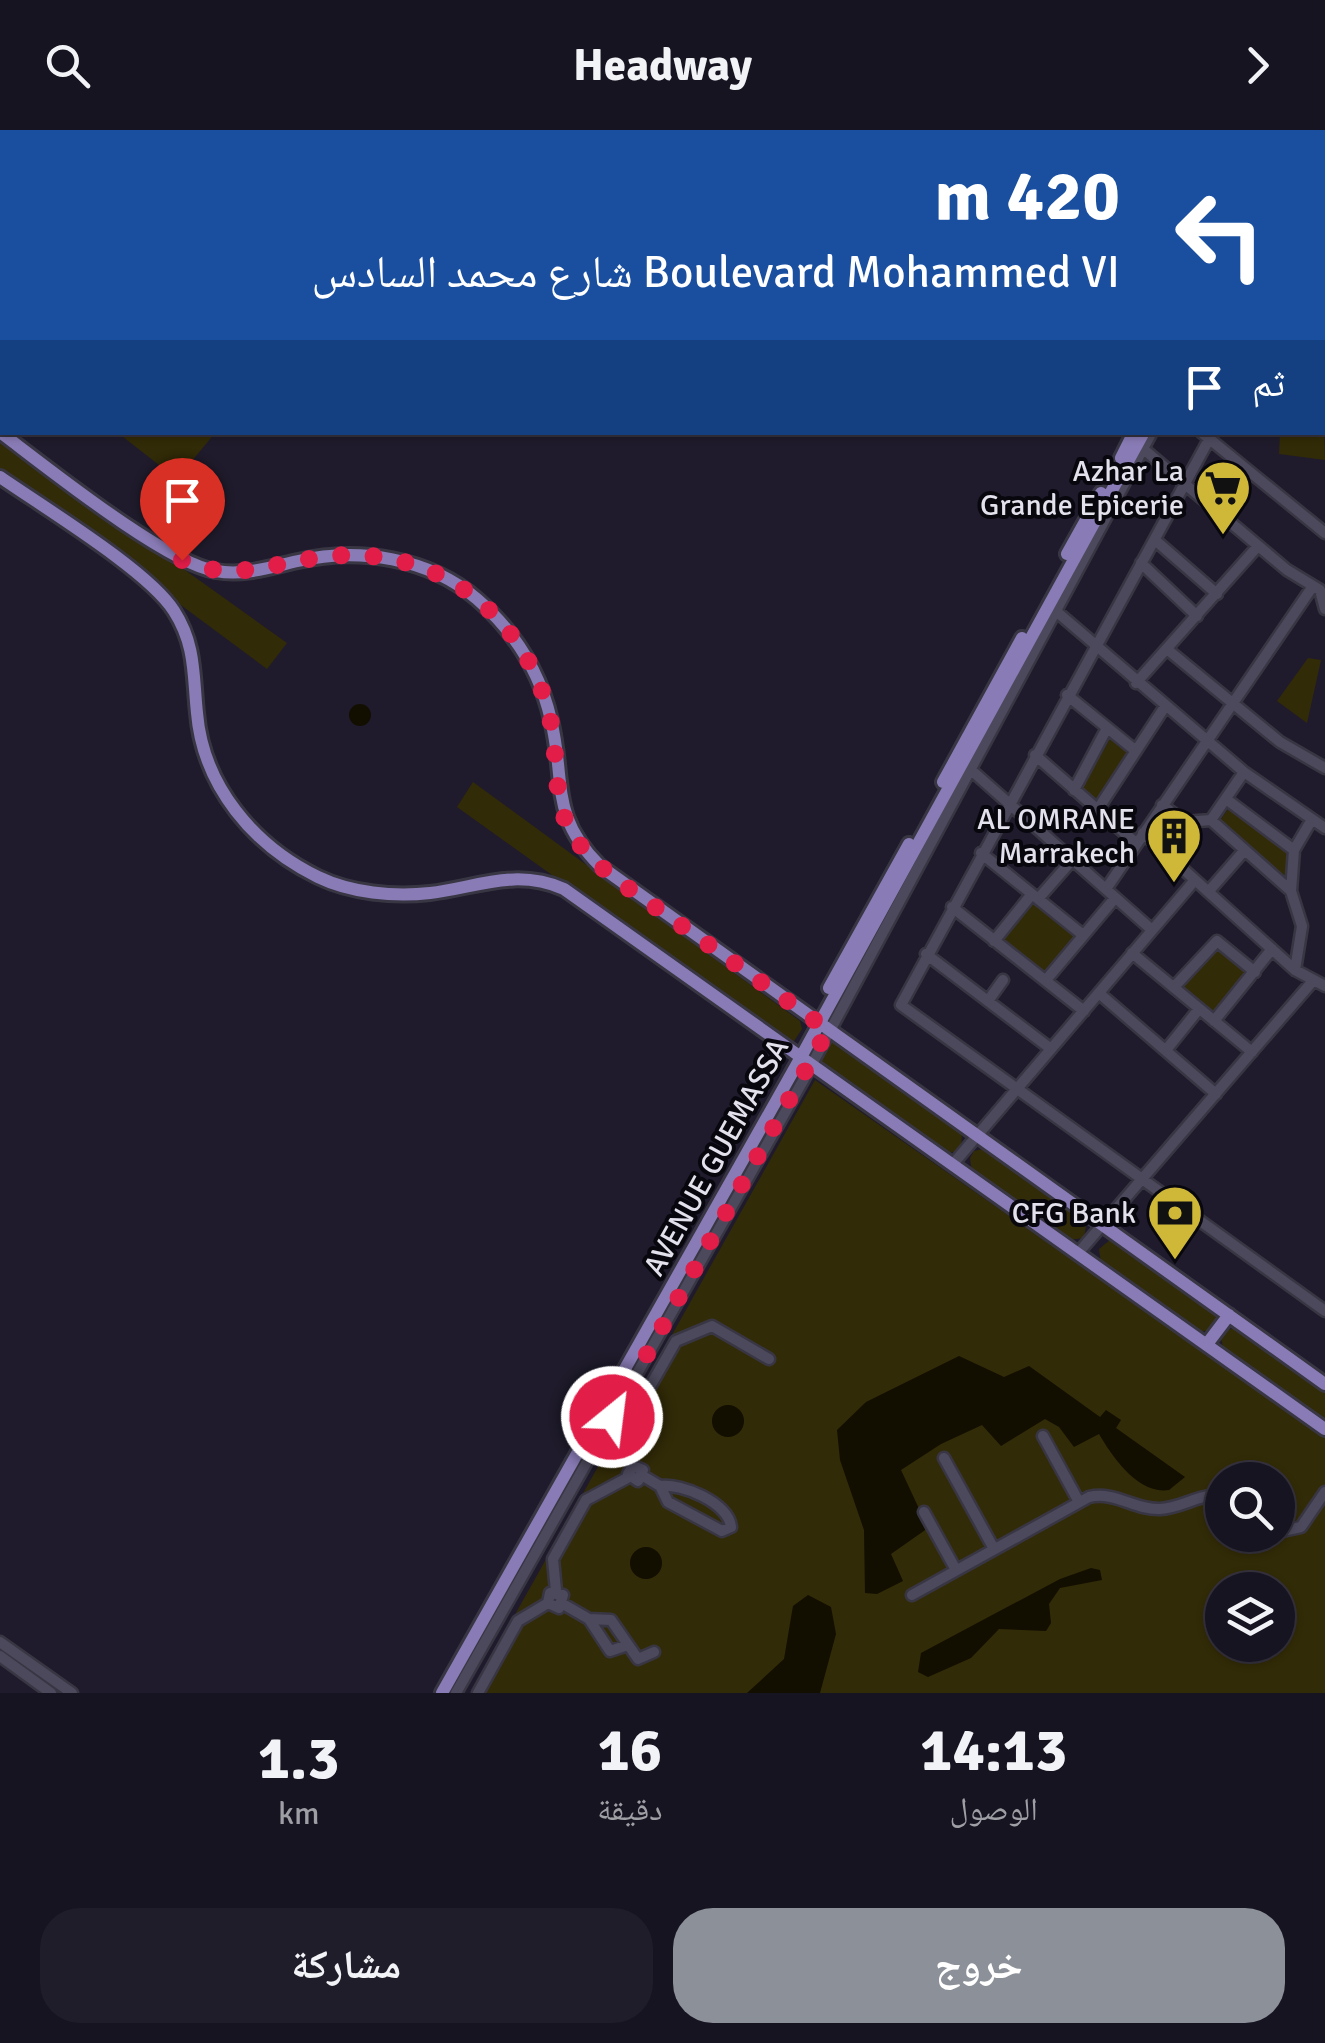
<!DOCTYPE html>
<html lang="ar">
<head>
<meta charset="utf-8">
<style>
  :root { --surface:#171421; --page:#201d2a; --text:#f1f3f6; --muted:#9e9ea5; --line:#36333f; --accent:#8c9099 }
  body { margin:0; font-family:Signika,"Noto Naskh Arabic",sans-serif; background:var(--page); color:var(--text); direction:rtl; height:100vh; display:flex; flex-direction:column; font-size:38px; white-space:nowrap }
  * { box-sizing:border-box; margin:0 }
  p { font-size:32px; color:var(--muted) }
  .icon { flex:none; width:55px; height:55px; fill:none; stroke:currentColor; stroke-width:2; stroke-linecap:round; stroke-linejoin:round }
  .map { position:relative; height:1563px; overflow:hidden; direction:ltr }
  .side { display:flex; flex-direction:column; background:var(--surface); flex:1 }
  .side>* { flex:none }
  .top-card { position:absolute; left:0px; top:0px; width:1325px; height:305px; box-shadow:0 2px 8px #0004,0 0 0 2px var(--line); direction:rtl; background:#1a4fa0; color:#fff; overflow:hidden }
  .fabs { position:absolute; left:1205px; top:1332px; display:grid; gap:20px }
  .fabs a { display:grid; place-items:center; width:90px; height:90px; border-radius:50%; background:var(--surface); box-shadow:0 2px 8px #0004,0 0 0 2px var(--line); font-size:50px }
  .pin { position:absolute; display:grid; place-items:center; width:85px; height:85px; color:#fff; margin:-102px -42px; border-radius:50% 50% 50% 0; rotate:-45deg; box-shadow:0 0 10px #0007 }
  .pin .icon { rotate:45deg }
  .me { position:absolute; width:110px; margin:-55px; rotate:29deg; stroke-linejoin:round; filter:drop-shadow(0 0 8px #0008) }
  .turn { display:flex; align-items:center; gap:35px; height:210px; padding:0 40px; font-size:45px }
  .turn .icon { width:130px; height:130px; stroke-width:2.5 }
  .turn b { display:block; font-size:70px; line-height:85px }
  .then { display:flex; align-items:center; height:95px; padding:0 40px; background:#0003; gap:20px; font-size:38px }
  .eta { display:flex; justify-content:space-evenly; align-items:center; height:170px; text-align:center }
  .eta b { font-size:60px; font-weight:700; line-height:70px }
  .primary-button { display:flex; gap:20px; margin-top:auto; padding:20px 40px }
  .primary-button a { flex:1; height:115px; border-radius:40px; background:var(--accent); color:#fff; font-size:40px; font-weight:700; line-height:115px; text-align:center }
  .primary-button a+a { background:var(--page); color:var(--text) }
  header { display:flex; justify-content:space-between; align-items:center; height:130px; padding:0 40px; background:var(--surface); font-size:45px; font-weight:700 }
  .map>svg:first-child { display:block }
  .green { fill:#322b07; fill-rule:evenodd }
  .water { fill:#120e00 }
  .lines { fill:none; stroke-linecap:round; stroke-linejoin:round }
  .minor-casing { stroke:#393644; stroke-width:15 }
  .major-casing { stroke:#393644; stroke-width:18 }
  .minor { stroke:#4d495d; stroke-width:10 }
  .major { stroke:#897bb5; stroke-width:12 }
  .route { stroke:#e11d48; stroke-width:18; stroke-dasharray:0 32.4 }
  .labels { text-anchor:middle; stroke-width:8; stroke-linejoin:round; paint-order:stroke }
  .poi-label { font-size:30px; fill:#e3e1ec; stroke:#08070e; text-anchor:end }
  .street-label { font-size:30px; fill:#e3e1ec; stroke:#08070e }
</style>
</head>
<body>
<header><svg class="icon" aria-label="forward" viewBox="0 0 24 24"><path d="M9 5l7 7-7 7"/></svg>Headway<svg class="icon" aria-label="search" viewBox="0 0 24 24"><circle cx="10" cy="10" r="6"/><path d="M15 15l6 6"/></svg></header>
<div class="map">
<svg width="1325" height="1563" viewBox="0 0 1325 1563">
  <rect width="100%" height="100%" fill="#1f1b2c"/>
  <path class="green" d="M1167 0H1325V76L1322 2Z
    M1323 253 1325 330 1279 324 1280 303 1322 302Z
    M118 303H215L177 349Z
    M0 308 287 513 267 539 0 341Z
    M1308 528 1321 530 1307 593 1277 571Z
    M1112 605 1135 625 1099 679 1080 662Z
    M473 652 800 891 802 899 794 911 778 907 457 677Z
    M1231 675 1295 721 1292 757 1218 693Z
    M1032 768 1079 805 1045 848 998 811Z
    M1217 812 1254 843 1214 887 1178 855Z
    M831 906 962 1001 961 1021 946 1023 816 931Z
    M815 950 1325 1307V1563H471ZM1222 1350H1278V1405H1222ZM1222 1460H1278V1515H1222Z
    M987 1018 1087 1089 1084 1108 1069 1110 972 1042 970 1028 974 1021Z
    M1110 1110 1215 1180 1218 1187 1212 1200 1198 1202 1101 1133 1099 1119Z
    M1240 1197 1325 1259V1293L1224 1221 1221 1208 1227 1200Z"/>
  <path class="water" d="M349 585a11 11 0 1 1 22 0a11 11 0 1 1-22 0Z
    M959 1226 1004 1247 1029 1236 1100 1287 1106 1280 1121 1290 1116 1298 1185 1347 1169 1360C1138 1365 1112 1326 1099 1304L1074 1317 1059 1297 1045 1289 1001 1316 982 1295 941 1314 901 1340 928 1398 891 1424 903 1451 877 1464 865 1463 864 1400 840 1330 837 1300 866 1272Z
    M712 1291a16 16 0 1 1 32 0a16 16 0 1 1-32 0Z
    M630 1433a16 16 0 1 1 32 0a16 16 0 1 1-32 0Z
    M1091 1438 1100 1440 1102 1450 1060 1458 1049 1474 1051 1493 1046 1501 999 1499 971 1528 928 1547 918 1542 921 1523 1060 1449Z
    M808 1465 831 1477 836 1504 820 1563H747L784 1529 793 1476Z"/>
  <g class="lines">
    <g class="minor-casing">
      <path id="minor" d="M59 0 62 2
        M285 0 288 2
        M71 2 95 0
        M207 2 209 0
        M1322 190 1325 191
        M0 268 2 263
        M1201 302 1325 403
        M1213 302 901 875 1325 1181
        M1141 317 1287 440 1320 460 1325 479
        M1155 410 1217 464
        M1141 433 1197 486
        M1057 482 1244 642 1325 698
        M1168 520 1280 612 1325 638
        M1136 553 1258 416
        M1067 565 1136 621
        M1035 625 1136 713
        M970 639 1152 800
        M1074 660 1107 598
        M1226 669 1294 720
        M1162 675 1185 692 1211 690 1291 761
        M1098 679 1164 578
        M1211 690 1244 642
        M1143 703 1295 840 1325 856
        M981 723 1083 805
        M1106 759 1313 456
        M1209 761 1243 722
        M1038 769 1073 729
        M952 777 1084 881
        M994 811 1032 764
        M1132 823 1252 922
        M926 824 1051 919
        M1295 840 1302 796 1291 761 1294 720 1311 691
        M1046 850 1115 768
        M1174 857 1217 811 1255 842
        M1100 864 1216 964
        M988 871 1003 850
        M1214 891 1272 819
        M1166 920 1199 879
        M953 1034 1195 750
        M1079 1122 1312 852
        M1043 1306 1079 1372
        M944 1328 994 1419
        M633 1336 628 1344 638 1351 643 1340 633 1336 623 1304 676 1211 712 1196 769 1229
        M643 1346 660 1356 668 1372 722 1401 731 1397C729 1373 682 1353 660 1356
        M924 1382 956 1440
        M1278 1402 1301 1397 1325 1362
        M556 1461 553 1429 586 1370 629 1347
        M912 1465 1089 1367C1116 1361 1134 1380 1160 1379 1183 1378 1199 1363 1222 1366
        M563 1474 589 1489 610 1521 628 1515
        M589 1489 611 1490 638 1529 654 1522
        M0 1512 72 1563
        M0 1526 51 1563
        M456 1563 804 949 1152 302
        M478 1563 518 1491 548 1473 550 1463 563 1465 559 1478 548 1473"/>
    </g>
    <g class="major-casing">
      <path id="major" d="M1108 0 1111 2
        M1148 0 1152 2
        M1322 85H1325
        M0 302C44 335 167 434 216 441 244 446 271 437 298 431 359 417 429 428 477 469 514 501 540 542 551 590 566 652 549 685 600 736L1325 1254
        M1121 328 1134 302
        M0 347C43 377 149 441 174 481 196 515 193 546 197 583 203 656 254 716 318 747 351 763 394 767 430 763 478 757 516 738 564 759L1325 1299
        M1067 424 1101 363
        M943 652 1022 508
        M829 858 909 714
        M1207 1214 1229 1185
        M442 1563 801 927 1144 302"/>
    </g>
    <use href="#minor" class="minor"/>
    <use href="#major" class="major"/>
  </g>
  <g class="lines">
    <path class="route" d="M182 430C231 453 272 433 322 427 367 421 414 429 454 453 510 487 548 548 554 614 557 643 556 676 571 702 593 738 635 762 668 786 722 824 775 862 828 900L612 1287"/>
  </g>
  <defs>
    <g id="supermarket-pin" transform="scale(2.875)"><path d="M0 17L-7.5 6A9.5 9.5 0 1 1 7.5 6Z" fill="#cfb837" stroke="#08070e"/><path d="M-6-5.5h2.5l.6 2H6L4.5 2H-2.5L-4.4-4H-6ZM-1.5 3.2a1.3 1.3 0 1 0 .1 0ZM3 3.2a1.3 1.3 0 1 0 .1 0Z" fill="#111"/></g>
    <g id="building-pin" transform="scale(2.875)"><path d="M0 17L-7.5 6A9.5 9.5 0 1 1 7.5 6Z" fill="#cfb837" stroke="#08070e"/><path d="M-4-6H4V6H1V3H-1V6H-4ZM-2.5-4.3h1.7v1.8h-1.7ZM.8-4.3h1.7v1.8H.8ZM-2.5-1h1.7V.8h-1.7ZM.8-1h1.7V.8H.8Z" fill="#111"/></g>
    <g id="bank-pin" transform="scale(2.875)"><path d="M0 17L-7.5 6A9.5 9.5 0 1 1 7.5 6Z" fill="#cfb837" stroke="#08070e"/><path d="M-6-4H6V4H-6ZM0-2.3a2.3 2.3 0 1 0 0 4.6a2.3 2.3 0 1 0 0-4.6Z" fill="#111"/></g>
  </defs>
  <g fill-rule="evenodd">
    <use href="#supermarket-pin" x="1223" y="358"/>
    <use href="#building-pin" x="1174" y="706"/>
    <use href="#bank-pin" x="1175" y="1083"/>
  </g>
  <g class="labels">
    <g class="poi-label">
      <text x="1184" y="351">Azhar La<tspan x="1184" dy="34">Grande Epicerie</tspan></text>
      <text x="1135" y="699">AL OMRANE<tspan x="1135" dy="34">Marrakech</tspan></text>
      <text x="1136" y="1093">CFG Bank</text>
    </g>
    <g class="street-label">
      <text transform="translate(716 1027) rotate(-61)" y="10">AVENUE GUEMASSA</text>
    </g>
  </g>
</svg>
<div class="fabs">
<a><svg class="icon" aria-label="search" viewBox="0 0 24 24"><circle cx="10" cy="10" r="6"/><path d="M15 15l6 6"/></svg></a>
<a><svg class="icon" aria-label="layers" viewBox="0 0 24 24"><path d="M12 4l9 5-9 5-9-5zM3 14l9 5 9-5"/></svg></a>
</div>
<div class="pin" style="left:182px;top:430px;background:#d93025"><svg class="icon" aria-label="arrive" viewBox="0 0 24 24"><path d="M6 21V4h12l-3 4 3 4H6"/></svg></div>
<svg class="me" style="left:612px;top:1287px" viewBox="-20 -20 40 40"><circle r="17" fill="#e11d48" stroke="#fff" stroke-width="3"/><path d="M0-11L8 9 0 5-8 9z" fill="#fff"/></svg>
<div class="top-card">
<div class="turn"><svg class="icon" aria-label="left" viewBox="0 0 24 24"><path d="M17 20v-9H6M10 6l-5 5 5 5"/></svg><div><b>420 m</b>Boulevard Mohammed VI شارع محمد السادس</div></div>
<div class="then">ثم<svg class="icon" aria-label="arrive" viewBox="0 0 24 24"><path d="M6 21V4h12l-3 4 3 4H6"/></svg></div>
</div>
</div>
<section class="side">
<div class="eta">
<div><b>14:13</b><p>الوصول</p></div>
<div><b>16</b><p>دقيقة</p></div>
<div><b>1.3</b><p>km</p></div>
</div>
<div class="primary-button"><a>خروج</a><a>مشاركة</a></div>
</section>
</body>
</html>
